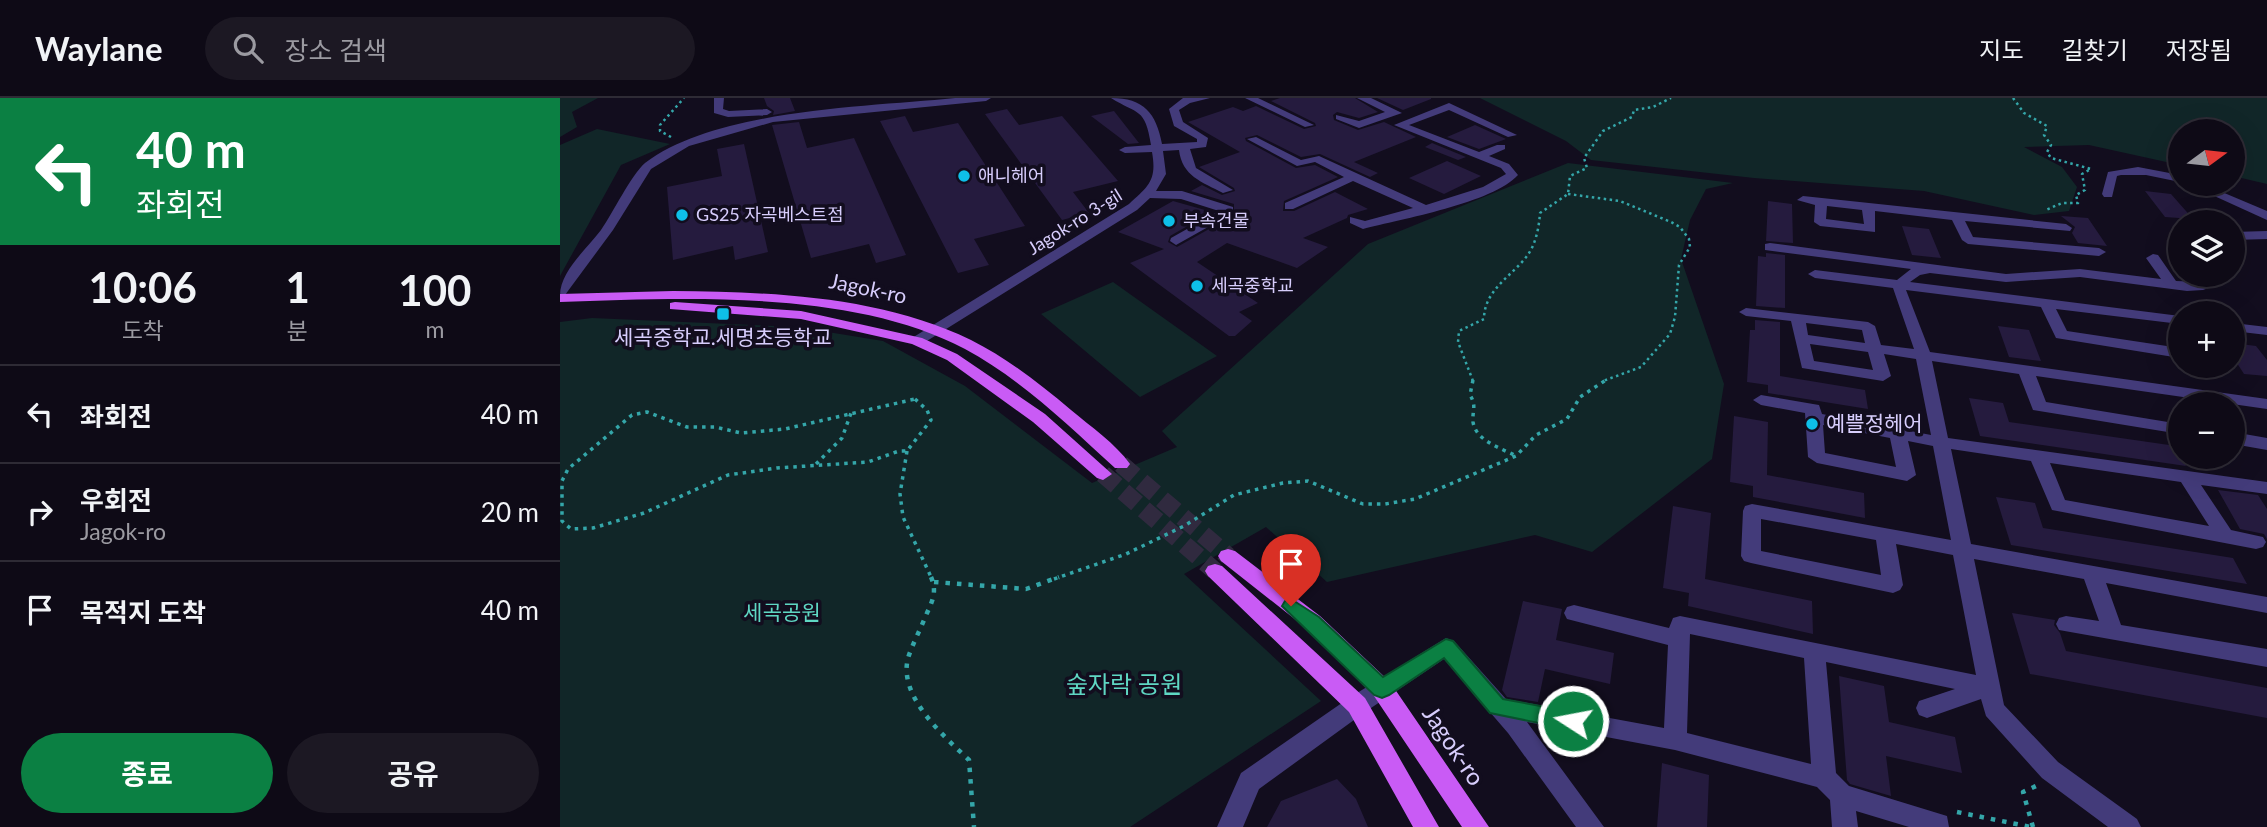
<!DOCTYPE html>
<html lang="ko">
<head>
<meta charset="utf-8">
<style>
  :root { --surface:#0e0a16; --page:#1c1823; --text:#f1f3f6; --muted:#9b9aa1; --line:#2e2b35; --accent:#0b8043 }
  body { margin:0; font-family:Lato,"Noto Sans KR",sans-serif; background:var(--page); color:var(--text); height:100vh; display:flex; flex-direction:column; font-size:26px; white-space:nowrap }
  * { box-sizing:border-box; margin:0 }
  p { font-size:23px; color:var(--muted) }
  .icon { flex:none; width:38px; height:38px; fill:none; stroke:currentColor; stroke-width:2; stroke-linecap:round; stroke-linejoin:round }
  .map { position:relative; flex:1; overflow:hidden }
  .sheet { display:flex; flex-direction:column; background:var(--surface); width:560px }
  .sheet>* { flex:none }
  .hud { background:#0b8043; color:#fff; overflow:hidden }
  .needle { width:46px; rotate:75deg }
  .buttons { position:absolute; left:1608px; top:21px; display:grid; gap:14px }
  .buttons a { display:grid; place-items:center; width:77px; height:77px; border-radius:50%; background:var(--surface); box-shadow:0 7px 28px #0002,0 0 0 2px var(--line); font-size:35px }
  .pin { position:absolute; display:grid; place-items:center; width:60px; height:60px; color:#fff; margin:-72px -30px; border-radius:50% 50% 50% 0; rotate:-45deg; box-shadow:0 0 7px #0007 }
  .pin .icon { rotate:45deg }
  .me { position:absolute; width:77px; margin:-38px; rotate:281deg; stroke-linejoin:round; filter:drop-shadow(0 0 5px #0008) }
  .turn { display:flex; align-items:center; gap:24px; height:147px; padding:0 21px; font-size:32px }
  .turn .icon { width:91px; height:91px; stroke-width:2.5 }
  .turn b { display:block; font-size:49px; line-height:60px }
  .eta { display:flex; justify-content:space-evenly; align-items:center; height:119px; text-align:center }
  .eta b { font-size:42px; font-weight:700; line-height:49px }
  .action { display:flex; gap:14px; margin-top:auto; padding:14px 21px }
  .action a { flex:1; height:80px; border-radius:42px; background:var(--accent); color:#fff; font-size:28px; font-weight:700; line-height:80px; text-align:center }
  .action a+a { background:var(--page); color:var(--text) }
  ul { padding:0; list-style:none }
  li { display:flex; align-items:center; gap:21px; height:98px; padding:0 21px; border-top:2px solid var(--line) }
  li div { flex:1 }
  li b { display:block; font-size:26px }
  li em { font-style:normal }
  header { display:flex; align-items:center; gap:42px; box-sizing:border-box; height:98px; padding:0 35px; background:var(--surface); border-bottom:2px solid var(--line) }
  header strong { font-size:33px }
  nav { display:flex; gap:38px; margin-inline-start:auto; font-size:24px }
  .search { width:490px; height:63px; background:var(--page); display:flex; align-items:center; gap:18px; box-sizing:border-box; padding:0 24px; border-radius:38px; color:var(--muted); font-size:26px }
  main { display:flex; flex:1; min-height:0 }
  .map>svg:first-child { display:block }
  .green { fill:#112628 }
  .building { fill:#251b3e }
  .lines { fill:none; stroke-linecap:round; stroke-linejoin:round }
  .major-tunnel { stroke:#302a3f; stroke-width:18; stroke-dasharray:18 9; stroke-linecap:butt }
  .path-far2 { stroke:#34a6a9; stroke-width:2.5; stroke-dasharray:2.5 3.5; stroke-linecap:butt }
  .path-far1 { stroke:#34a6a9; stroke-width:3.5; stroke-dasharray:3.5 5; stroke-linecap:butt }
  .path { stroke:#34a6a9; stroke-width:4.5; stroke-dasharray:4.5 7; stroke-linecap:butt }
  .minor { fill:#433b7a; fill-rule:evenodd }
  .major { fill:#c95bf5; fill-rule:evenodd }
  .route { fill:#0b8043; stroke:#07532c; stroke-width:2 }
  .poi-dot { fill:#0ebfe8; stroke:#120d1e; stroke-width:2.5 }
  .labels { text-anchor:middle; stroke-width:7; stroke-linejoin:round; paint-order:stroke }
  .far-poi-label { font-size:18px; fill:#d7cdfc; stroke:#120d1e; text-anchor:start }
  .far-street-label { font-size:18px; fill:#d7cdfc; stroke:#120d1e }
  .street-label { font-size:21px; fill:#d7cdfc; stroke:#120d1e }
  .poi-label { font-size:21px; fill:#d7cdfc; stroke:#120d1e }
  .park-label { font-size:21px; fill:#5fd7c3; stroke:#120d1e }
  .near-park-label { font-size:24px; fill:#5fd7c3; stroke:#120d1e }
  .near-street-label { font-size:24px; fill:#d7cdfc; stroke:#120d1e }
</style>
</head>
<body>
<header>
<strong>Waylane</strong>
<div class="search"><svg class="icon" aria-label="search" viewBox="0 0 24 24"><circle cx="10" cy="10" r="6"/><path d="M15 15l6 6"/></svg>장소 검색</div>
<nav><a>지도</a><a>길찾기</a><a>저장됨</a></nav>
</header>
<main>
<section class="sheet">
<div class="hud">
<div class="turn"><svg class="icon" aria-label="left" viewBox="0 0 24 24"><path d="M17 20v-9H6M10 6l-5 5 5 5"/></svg><div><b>40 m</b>좌회전</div></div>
</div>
<div class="eta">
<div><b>10:06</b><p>도착</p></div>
<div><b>1</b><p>분</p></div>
<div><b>100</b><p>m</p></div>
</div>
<ul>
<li><svg class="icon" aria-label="left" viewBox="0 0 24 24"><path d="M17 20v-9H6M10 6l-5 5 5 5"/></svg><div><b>좌회전</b></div><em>40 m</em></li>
<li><svg class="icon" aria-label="right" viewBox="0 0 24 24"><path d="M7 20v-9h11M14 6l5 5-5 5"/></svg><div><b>우회전</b><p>Jagok-ro</p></div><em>20 m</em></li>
<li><svg class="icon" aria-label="arrive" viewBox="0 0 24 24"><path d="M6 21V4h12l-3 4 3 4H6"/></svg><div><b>목적지 도착</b></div><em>40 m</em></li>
</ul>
<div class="action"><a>종료</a><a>공유</a></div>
</section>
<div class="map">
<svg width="1707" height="729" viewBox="0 0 1707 729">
  <rect width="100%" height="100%" fill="#120d1e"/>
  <path class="green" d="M0 0H38L12 14 17 29 0 39Z
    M920 0H1707V86L1673 78V33H1620V67L1529 47 1464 49 1502 69 1517 89 1509 113 1474 117 1364 93 1194 80 1031 62 1006 43Z
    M37 31 110 46 61 67 0 178V47Z
    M1008 65 1173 85 1146 91 1130 122 1121 161 1164 286 1152 361 1032 454 975 437 767 484 706 429 624 476 761 603 570 729H0V224L32 220 237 229 323 243 405 288 532 385 617 349 602 333 808 146Z
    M553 184 657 258 580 299 481 216Z"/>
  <path class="building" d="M204 0H230L235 13 213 17 214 13 207 8Z
    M720 0H795L818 14 799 20 777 14 773 17 774 22 798 32 824 24 856 39 794 64 818 75 810 79 760 56 741 59 697 37 685 40 686 43 736 70 755 67 778 79 724 103 723 113H734L775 94 808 111 788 117 787 120 743 140 768 149 737 170 667 145 637 164 698 205 679 214 692 223 675 238H669L570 165 604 151 558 134 613 103 652 114 610 138 608 144 617 149 674 117V106L631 93 642 87 662 97 675 93 674 90 639 69 680 54 628 24 673 9 683 13 696 8 744 31 756 28 755 25 711 3Z
    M817 0H871V1L843 12Z
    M447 11 459 27 502 18 558 83 513 94 529 115 502 122 425 16Z
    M554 13 579 45 568 46 531 18Z
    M345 18 353 34 398 25 465 128 414 141 429 167 398 175 320 23Z
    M239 24 247 50 294 40 346 157 316 165 309 146 251 160 212 27Z
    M915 27 946 41 919 51 887 39Z
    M872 45 906 59 898 62 865 49Z
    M184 46 208 154 175 162 173 148 113 162 107 89 162 78 157 51Z
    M887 63 921 78 884 96 849 80Z
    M1585 93 1611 96 1633 121 1605 119Z
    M1208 103 1232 106 1233 145 1206 143Z
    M1501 118 1528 120 1547 148 1518 145 1512 135 1515 129Z
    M1342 128 1369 131 1381 160 1352 157Z
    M1206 155 1225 157V210L1196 208 1198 158 1206 159Z
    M1195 222 1220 224V278L1305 292 1308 311 1208 295V287L1187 284 1190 232H1195Z
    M1438 228 1469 232 1481 263 1449 259Z
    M1673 245 1696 248 1707 262V278L1684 276 1673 259Z
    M1409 300 1443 305 1449 324 1616 348 1626 368 1420 338Z
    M1174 318 1208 324 1207 377 1304 395 1305 420 1193 399V388L1170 384Z
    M1658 392 1698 397 1707 411V441L1704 436 1680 431Z
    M1436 399 1475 405 1483 430 1673 460 1687 486 1451 447Z
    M1113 408 1151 415 1145 481 1252 503 1253 536 1128 508 1129 495 1103 490Z
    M963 503 1002 511 996 542 1054 555 1050 586 985 571 978 604 947 599 942 592Z
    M1452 515 1495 522 1494 527 1500 535 1506 553 1707 590V620L1470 576Z
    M1279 578 1324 588 1329 624 1395 639 1402 675 1326 658 1331 698 1290 686 1287 682Z
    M1102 665 1149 677 1147 729H1097Z
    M777 681 796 701 808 729H707L721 703Z"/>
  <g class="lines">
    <path class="major-tunnel" d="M561 366 668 458
      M543 376 655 473"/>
    <path class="path-far2" d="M1453 0 1464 15 1487 28 1484 37 1491 47 1487 54 1491 60 1531 71 1522 76 1525 92 1516 97 1518 105H1502L1486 112
      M111 39 100 33V27L124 0
      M1008 96 1060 103 1111 124 1120 129 1129 141 1130 149 1119 167 1115 219 1110 236 1081 269 1043 283
      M913 283 898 244 899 233 924 221C924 192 952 178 967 158 976 146 979 129 980 115L1008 96 1010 78 1027 70 1024 60 1043 33 1072 19 1074 12 1093 9 1111 0"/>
    <path class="path-far1" d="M913 282 910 297C917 308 912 313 913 324 916 343 941 350 956 358
      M355 301 367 312 371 322 347 353H339L308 364 217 370 168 377 84 415 33 430 11 431 2 423V383L8 371 72 317 87 314 127 329H155L181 335 225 331Z
      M347 353 340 396 343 419 372 481
      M256 366 282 340 291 315
      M494 481 566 456 624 428 674 397 723 385 748 383 803 406H825L855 401 956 358 976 337 1007 321 1020 299 1046 282"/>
    <path class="path" d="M371 479C377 493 373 502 367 515 361 530 353 545 348 560 338 599 384 638 409 662L414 729
      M374 484 466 491 499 479
      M1397 714 1471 729
      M1473 729 1463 694 1476 688"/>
    <path class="minor" d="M154 0H164L163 11 169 13 207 11 212 14 207 17 168 19 154 15Z
      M395 0H431L426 3 213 24 129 48 91 71 53 132 5 197 0 198C0 173 26 152 41 132 53 115 71 77 85 65 156 11 307 9 395 0Z
      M551 0C584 0 596 15 602 46L637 44V41L614 28 609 11 623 0H650L630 5 619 12 623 24 648 40 646 49 630 51 636 70 673 92 663 95C642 84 622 78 619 52L603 53 606 76 596 93H622L673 109V115L616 147 610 143 611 140 659 113 621 101 590 100 577 112 362 246H352L350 243 352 240 569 106C589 88 597 82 592 54L565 55 559 52 565 49 591 47C585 9 578 17 551 0Z
      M685 0H698L754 27 745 29Z
      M797 0H811L842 15 799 30 776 21V17L799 23 825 14Z
      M889 5 957 37 948 39 889 12 849 27 919 54 937 47H945V51L929 58 949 66 958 77C933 105 841 121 803 131L790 125V119L805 123 853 110 793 83 733 111H725V105L784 79 755 64 737 68 687 41 696 39 741 62 759 58 866 107 923 89 946 76 941 70 834 27Z
      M1578 69 1620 77V84L1586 77H1561L1557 78 1552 99H1544L1542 96 1548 74Z
      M1628 86H1643L1707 113V122Z
      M1243 98 1506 126 1512 130 1510 133 1405 123 1413 139 1539 150 1546 154 1539 158 1408 146 1402 142 1392 122 1315 113V134L1260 128 1254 124 1255 107 1237 102ZM1267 108 1302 112 1304 126 1266 121Z
      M1707 133V141L1673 142V134Z
      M1210 145 1446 176 1520 171 1601 181 1586 160 1593 156 1598 157 1616 183 1641 184 1649 181V177H1663L1660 186 1643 192 1627 193 1520 179 1446 184 1370 175 1360 177 1350 184 1620 218V226L1496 211 1507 233 1620 250V260L1496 240 1481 209 1346 192 1370 254 1707 301V311L1476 278 1486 304 1620 326V336L1473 312 1459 276 1372 263 1388 340 1707 384V396L1641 387 1671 432 1703 439 1706 444 1703 449 1696 451 1492 412 1471 363 1391 351 1411 446 1707 499V515L1546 485 1561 527 1707 551V569L1499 532 1496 526 1499 520 1506 518 1539 523 1524 481 1414 461 1444 607 1498 664 1577 721 1581 729H1548L1482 680 1426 618 1421 601 1367 620 1359 617 1356 610 1359 603 1395 591 1266 564 1276 675 1289 688 1387 718 1389 729H1349L1296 713 1298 729H1272L1270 702 1257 689 1115 652 967 624 1044 729H1016L948 635 884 561 805 614 699 691 683 729H657L681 675 789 600 886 540 894 543 946 601 1104 630 1108 547 1007 521 1004 515 1007 509 1014 507 1109 530 1113 520 1120 518 1416 577 1393 457 1336 446 1343 487 1340 492 1333 495 1191 465 1184 463 1181 458 1183 413 1185 408 1192 406 1391 442 1373 348 1348 343 1356 377 1347 383 1257 365 1248 359 1245 315 1201 307 1193 302 1201 297 1253 306 1259 307 1262 316 1371 337 1356 261 1324 256 1331 278 1323 283 1242 270 1231 223 1186 218 1179 214 1186 210 1308 224 1315 228 1321 247 1354 251 1333 190 1255 180 1248 176 1255 172 1337 182 1351 171 1205 152V146ZM1246 225 1302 232 1305 245 1248 237ZM1250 246 1308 254 1313 272 1254 263ZM1263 327 1330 340 1336 369 1265 355ZM1490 365 1621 384 1649 428 1505 402ZM1201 421 1316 442 1321 477 1201 453ZM1130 536 1244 560 1251 666 1127 635Z
      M1673 225 1707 229V237L1673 233Z
      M1673 334 1707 340V352L1673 346Z"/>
    <path class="major" d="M113 193C212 194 320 198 411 242 447 260 480 286 511 312 530 328 556 346 570 366L567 370H555C508 327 461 281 405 251 293 191 124 200 0 204V196Z
      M115 204 241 213 362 240 397 256 485 316 552 376 543 382 537 380 473 324 387 262 352 246 241 221 110 211V205Z
      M668 451 675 453 760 518 830 584 929 729H902L814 598 746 530 661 463 658 458 661 453Z
      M655 466 662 468 805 600 879 729H853L789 614 648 478 645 473 648 468Z"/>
  </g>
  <path class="route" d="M731 501 759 519 823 579 886 541 893 543 943 601 1013 614 1021 617 1024 623 1021 629 1013 632 930 615 884 560 829 597 822 600 814 597 722 508 725 503Z"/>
  <g class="poi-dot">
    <circle cx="404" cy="78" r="7"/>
    <circle cx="122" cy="117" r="7"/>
    <circle cx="609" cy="123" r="7"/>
    <circle cx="637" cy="188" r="7"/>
    <rect x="156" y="209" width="14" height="14" rx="3.5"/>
    <circle cx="1252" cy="326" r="7"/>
  </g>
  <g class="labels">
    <g class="far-poi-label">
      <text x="418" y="84">애니헤어</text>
      <text x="136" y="123">GS25 자곡베스트점</text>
      <text x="623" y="129">부속건물</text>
      <text x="651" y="194">세곡중학교</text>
    </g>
    <g class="far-street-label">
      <text transform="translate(515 124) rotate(-32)" y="6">Jagok-ro 3-gil</text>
    </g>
    <g class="street-label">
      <text transform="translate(308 191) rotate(12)" y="7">Jagok-ro</text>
    </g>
    <g class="poi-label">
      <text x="163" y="247">세곡중학교.세명초등학교</text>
      <text x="1266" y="333" text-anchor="start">예쁠정헤어</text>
    </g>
    <g class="park-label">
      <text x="222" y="522">세곡공원</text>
    </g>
    <g class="near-park-label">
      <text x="564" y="595">숲자락 공원</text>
    </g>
    <g class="near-street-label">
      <text transform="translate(893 648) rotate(56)" y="8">Jagok-ro</text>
    </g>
  </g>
</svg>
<div class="buttons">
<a><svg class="needle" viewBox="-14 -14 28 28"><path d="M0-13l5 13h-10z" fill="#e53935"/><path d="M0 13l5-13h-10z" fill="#9b9aa1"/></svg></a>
<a><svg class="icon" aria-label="layers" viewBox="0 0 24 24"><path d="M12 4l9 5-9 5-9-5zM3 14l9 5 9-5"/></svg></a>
<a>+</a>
<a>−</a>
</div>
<div class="pin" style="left:731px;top:508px;background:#d93025"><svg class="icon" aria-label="arrive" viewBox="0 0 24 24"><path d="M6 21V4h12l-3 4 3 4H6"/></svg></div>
<svg class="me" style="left:1013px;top:623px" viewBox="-20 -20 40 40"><circle r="17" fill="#0b8043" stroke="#fff" stroke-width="3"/><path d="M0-11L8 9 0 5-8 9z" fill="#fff"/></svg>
</div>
</main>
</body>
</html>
